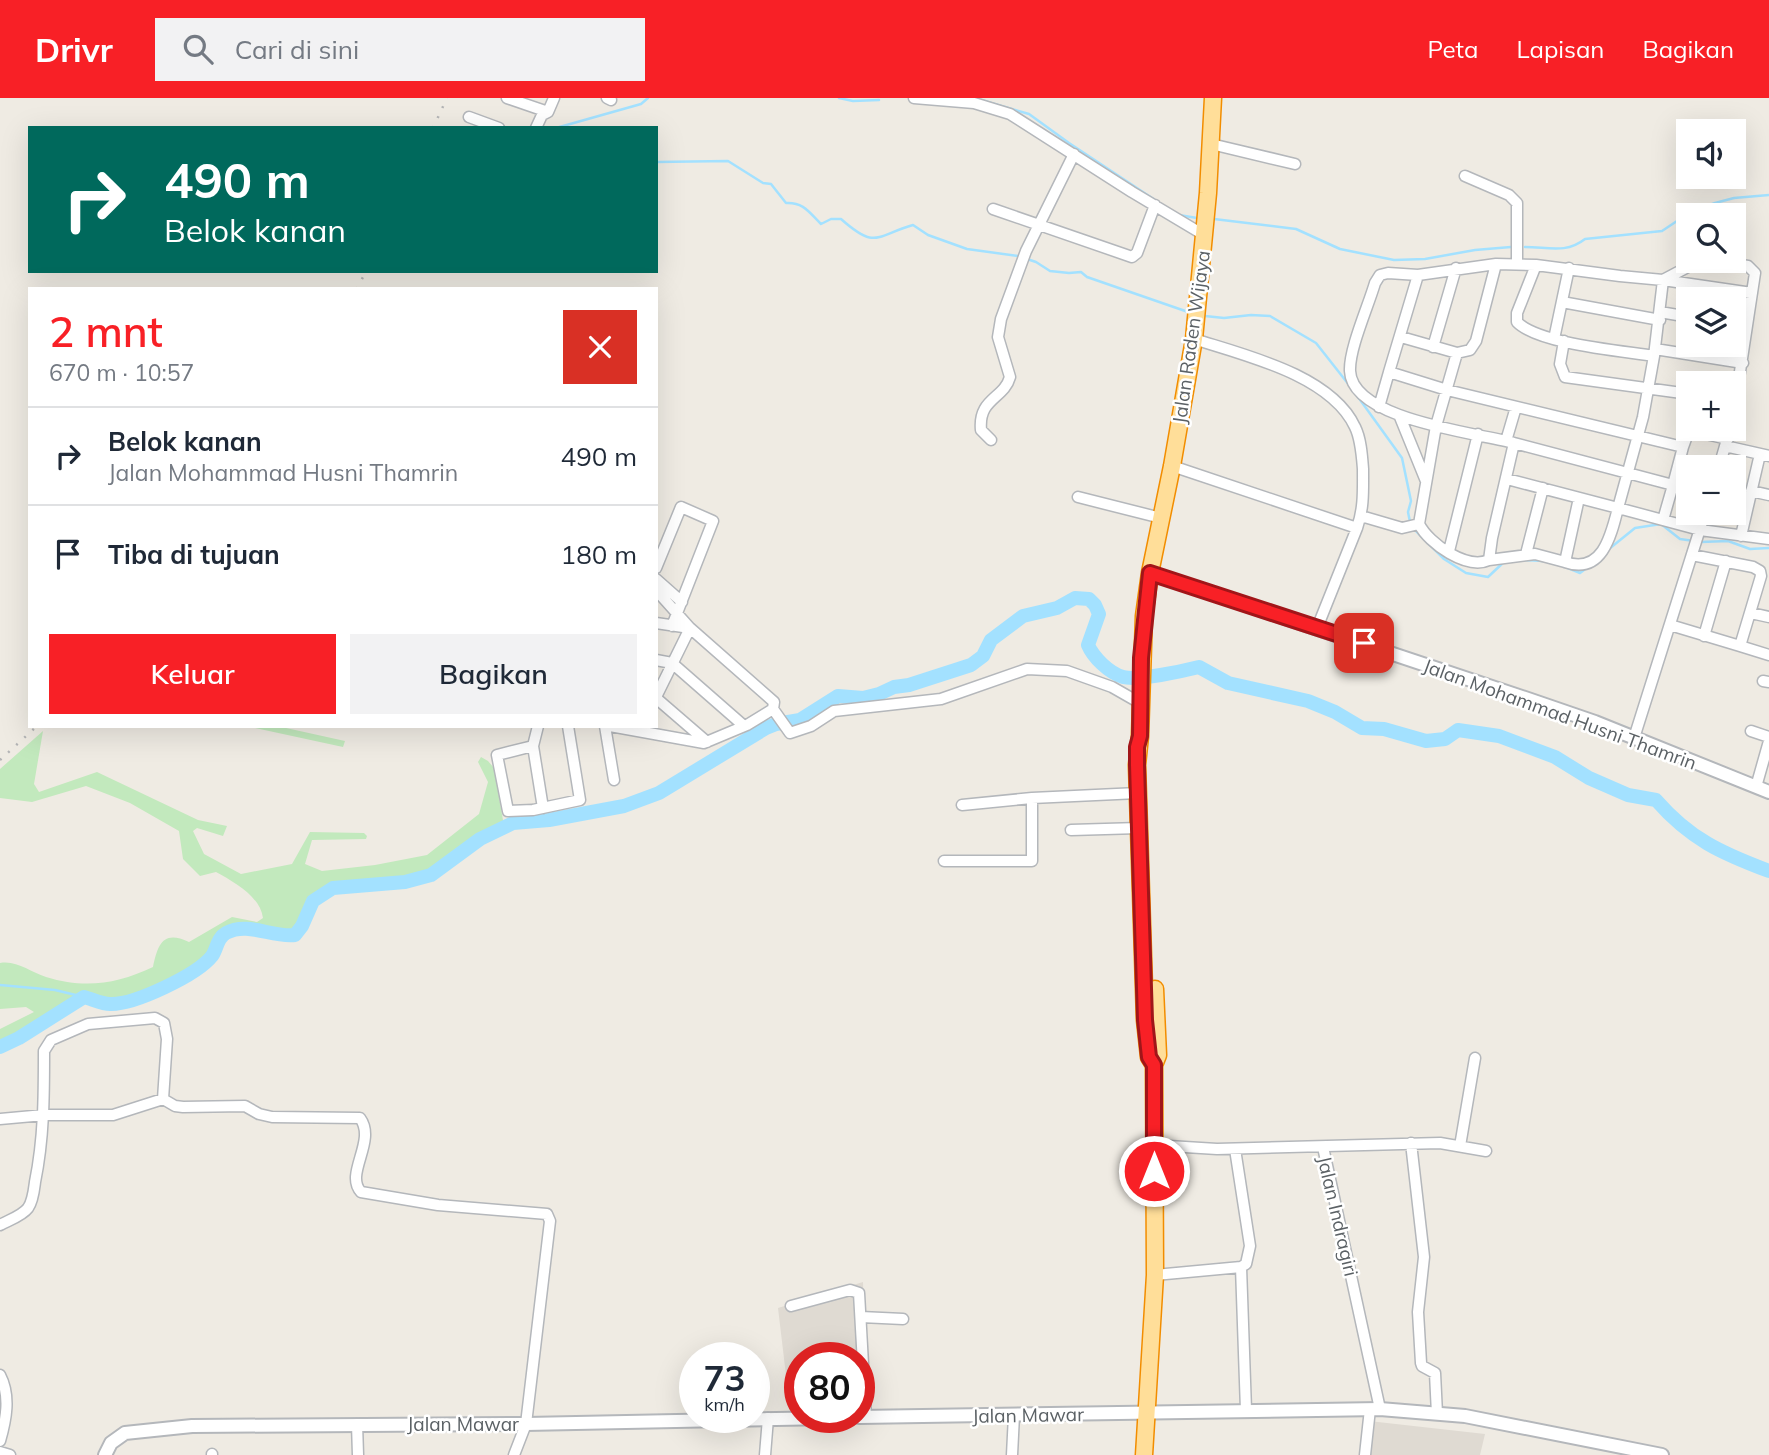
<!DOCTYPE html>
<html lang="id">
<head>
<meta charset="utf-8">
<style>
  :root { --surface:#fff; --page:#f2f2f3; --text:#1f2937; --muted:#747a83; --line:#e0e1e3; --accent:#f82026 }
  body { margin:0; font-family:Mulish,sans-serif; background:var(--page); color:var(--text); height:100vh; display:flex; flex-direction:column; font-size:26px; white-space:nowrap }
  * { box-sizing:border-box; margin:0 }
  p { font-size:23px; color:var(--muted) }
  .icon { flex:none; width:38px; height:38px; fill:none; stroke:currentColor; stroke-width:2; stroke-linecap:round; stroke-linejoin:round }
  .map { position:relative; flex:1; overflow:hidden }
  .side { position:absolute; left:28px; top:189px; width:630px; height:441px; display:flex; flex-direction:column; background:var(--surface); border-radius:0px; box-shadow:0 7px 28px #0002 }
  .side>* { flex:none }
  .top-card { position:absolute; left:28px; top:28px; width:630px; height:147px; border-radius:0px; box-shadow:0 7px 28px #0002; background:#00695c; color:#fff; overflow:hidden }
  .tools { position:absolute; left:1676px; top:21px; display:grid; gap:14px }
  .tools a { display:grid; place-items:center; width:70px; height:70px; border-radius:0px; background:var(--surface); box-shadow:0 7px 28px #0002; font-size:35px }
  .speed { position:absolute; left:679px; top:1244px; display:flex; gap:14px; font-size:35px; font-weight:700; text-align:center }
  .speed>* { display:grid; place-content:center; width:91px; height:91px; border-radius:50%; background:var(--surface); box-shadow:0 7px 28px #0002; line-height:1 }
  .speed small { font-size:18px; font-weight:400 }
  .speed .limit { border:10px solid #d22; background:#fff; color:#111 }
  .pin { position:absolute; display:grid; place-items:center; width:60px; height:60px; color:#fff; margin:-30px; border-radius:14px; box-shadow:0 4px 10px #0006 }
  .me { position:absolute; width:77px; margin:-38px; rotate:0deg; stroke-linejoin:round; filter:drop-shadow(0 0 5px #0008) }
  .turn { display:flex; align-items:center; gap:24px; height:147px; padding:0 21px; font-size:32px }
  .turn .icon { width:91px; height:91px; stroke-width:2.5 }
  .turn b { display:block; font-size:49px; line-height:60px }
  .round { display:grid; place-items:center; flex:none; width:74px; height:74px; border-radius:0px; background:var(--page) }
  .overview { display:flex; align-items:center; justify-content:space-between; height:119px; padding:0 21px }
  h1 { font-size:42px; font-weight:600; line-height:52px; color:var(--accent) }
  .cta { display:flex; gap:14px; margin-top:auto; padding:14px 21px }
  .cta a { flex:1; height:80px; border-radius:0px; background:var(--accent); color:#fff; font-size:28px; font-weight:600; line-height:80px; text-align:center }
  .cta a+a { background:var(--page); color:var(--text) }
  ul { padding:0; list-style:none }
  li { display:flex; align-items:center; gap:21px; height:98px; padding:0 21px; border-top:2px solid var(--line) }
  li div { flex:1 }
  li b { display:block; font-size:26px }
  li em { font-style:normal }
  header { display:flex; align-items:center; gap:42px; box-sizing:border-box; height:98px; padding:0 35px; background:var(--accent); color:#fff }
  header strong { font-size:33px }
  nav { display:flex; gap:38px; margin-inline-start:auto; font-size:24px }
  .search { width:490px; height:63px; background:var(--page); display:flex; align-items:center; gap:18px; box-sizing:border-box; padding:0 24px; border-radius:0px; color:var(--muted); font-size:26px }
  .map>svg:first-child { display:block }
  .education { fill:#dfdad2 }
  .green { fill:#c2e9bd }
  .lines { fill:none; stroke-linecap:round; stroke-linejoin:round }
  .stream { stroke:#a3e1ff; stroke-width:2.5 }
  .river { stroke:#a3e1ff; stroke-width:14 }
  .minor-casing { stroke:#b4b7bb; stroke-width:13 }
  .tertiary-casing { stroke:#b4b7bb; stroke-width:16 }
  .trunk-casing { stroke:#f28d00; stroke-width:19 }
  .minor { stroke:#fff; stroke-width:10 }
  .tertiary { stroke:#fff; stroke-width:12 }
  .trunk { stroke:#ffde99; stroke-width:16 }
  .rail { stroke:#b3b4b5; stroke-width:2.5; stroke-dasharray:2 9; stroke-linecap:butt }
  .route-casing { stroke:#a11519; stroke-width:18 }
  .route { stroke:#f82026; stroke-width:12 }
  .labels { text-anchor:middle; stroke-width:5; stroke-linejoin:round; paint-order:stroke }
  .street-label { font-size:19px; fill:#5b6165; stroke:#fff }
</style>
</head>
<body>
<header>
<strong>Drivr</strong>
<div class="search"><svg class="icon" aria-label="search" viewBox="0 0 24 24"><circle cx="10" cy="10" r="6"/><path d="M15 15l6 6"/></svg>Cari di sini</div>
<nav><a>Peta</a><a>Lapisan</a><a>Bagikan</a></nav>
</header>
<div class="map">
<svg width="1769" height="1357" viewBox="0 0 1769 1357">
  <rect width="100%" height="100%" fill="#efebe3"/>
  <path class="education" d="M863 1184 867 1308H859V1260H800V1311H790L778 1210Z
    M1369 1323 1485 1336 1480 1357H1364Z"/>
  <path class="green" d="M246 628H277L345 643 343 649Z
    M43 633 34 686 39 694 97 674 198 722 227 728 223 738 197 730 193 733 204 756 241 776 292 766 310 734 364 735 367 738 366 741 312 742 305 766 322 773 375 767 427 757 479 716 488 684 478 664 481 659 488 663 494 670 504 728 480 741 431 777 405 784 333 790 313 803 302 828 295 837C272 840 248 823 226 835 217 840 217 851 212 858 197 877 134 908 110 906 102 906 92 901 84 899L19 940 0 949V931L34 914 26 909 0 911V865C17 862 30 874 46 879 85 891 117 886 153 869 158 846 163 832 189 844L232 819 257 824 263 820C260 798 234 784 216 774L200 778 183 761 179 733 130 705 86 688 32 704 0 700V671Z"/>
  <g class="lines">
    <path class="stream" d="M839 0 853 3 879 2
      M981 2 1029 16 1069 45 1155 102
      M556 30 641 6 648 0
      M656 64 728 63 763 85 771 86 786 105C803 104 809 114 821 126L831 121H841C876 152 875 138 913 127L928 137 967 151 1018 158 1036 164 1050 173 1069 175 1081 174 1087 179 1191 215
      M1179 117 1197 120
      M1214 121 1296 131 1340 151 1394 162 1425 161 1475 152 1511 149
      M1525 149C1548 149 1566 156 1585 141L1662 133 1689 115 1715 105 1734 100 1769 97
      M1205 218 1224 220 1251 217 1270 218 1316 245 1353 292 1402 360 1411 403 1408 414 1410 424
      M1413 430 1444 461 1466 475 1488 479 1505 463
      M1701 444 1728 443 1750 451 1769 450
      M1609 451 1635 430 1661 426 1680 441 1694 443
      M1525 462 1543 463
      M1563 468 1580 475 1588 469
      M0 887 55 892 84 899"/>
    <path class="river" d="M0 949 19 940 84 899C92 901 102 906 110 906 134 907 197 877 212 858 217 851 217 840 226 835 248 823 272 840 295 837L302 828 313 803 333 790 405 784 431 777 480 741 513 725 549 722 624 708 659 695 766 630 776 626 800 622 838 598 863 600 879 596 894 589 909 587 971 567 983 558 991 542 1023 518 1057 510 1075 500 1089 501 1095 507 1099 516 1088 547C1093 559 1109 575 1123 579 1138 583 1183 573 1199 569L1228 585 1308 603 1335 614 1362 630 1384 631 1426 643 1445 641 1458 632 1499 638 1555 659 1589 680 1628 697 1656 702C1690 741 1721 755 1769 773"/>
    <g class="minor-casing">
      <path id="minor" d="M507 0 548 14
        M607 0 611 2
        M914 0 974 5 1010 16 1132 94 1204 137
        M469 19 499 30
        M536 30 542 17 548 14 554 0
        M1211 46 1295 66
        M1465 78 1509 97 1517 105V166
        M993 111 1132 159 1137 155 1155 107
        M1699 163 1663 182 1620 178 1536 167 1517 215V224C1538 246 1623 253 1654 258L1663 182 1752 195
        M1715 163 1748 168 1755 175 1734 313
        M1562 204 1660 222
        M1660 214 1689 219
        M1401 239 1457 255 1470 252 1476 243 1496 166
        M1194 241C1244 257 1331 277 1355 329 1361 341 1362 358 1363 371 1363 392 1364 410 1357 430
        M1554 241 1569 170
        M1564 243 1560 266 1565 279 1689 296
        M1433 249 1456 170
        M1655 251 1743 265
        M1654 258 1643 319 1618 410 1700 432 1769 441
        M1389 274 1418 177
        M1379 309 1389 274 1447 292 1683 349 1688 335 1692 333 1728 341
        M1400 319 1426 383
        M991 342 981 332C978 300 1004 301 1010 279L998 239 1001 221 1026 153 1074 56
        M1506 343 1516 309
        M1514 345C1478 335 1352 322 1350 273 1349 251 1368 209 1375 185L1380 177 1388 175 1418 177 1496 166 1536 167
        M1725 348 1769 358
        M1172 368 1357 430 1317 530
        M1719 369 1730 331
        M1507 381 1618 410C1611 438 1602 477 1565 464
        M1751 393 1769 397
        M1078 399 1161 420
        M1361 418 1402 430 1419 426 1436 328 1457 255
        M1663 422 1673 387
        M1419 426C1429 446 1467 472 1489 462L1492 440 1514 345 1673 387 1683 349
        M1741 438 1760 356
        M1449 453 1478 336
        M1526 456 1543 390
        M1489 462 1535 456 1565 464 1579 400
        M656 470 681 409 713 423 672 528
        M656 481 682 504
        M656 492 690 530
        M1751 515 1769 519
        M656 525 690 530
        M1670 527 1740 548 1761 478 1760 473 1753 469 1692 457
        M1704 538 1726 463
        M1740 548 1769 557
        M656 562 672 565 744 628
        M1763 583 1769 584
        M656 599 690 530 774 604 773 611
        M656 600 707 644
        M538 628 533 648 497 657 508 713 533 712 580 702 568 628
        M605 628 614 682
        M610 628 704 645 747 627 773 611 790 635 811 628 834 613 941 601 1027 571 1067 573 1112 589 1140 605
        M1751 633 1769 639
        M1634 640 1705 415
        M533 648 543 710
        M1756 689 1769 643
        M962 707 1032 700 1138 695
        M1071 732 1139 730
        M944 763H1032V700
        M163 1001 175 1008 183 1009 245 1008 259 1016 272 1019 360 1020C377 1043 344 1076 361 1094L438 1107 547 1116 550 1123 526 1326 514 1357
        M0 1021 44 1017H113L163 1001 167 941 164 925 155 920 88 926 51 942 44 953C44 997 44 1040 35 1084 34 1092 33 1103 28 1110 22 1118 9 1122 0 1127
        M1411 1045 1424 1159 1418 1214 1421 1265 1422 1268 1435 1275 1437 1316
        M1153 1047 1217 1051 1440 1045 1486 1053
        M1460 1048 1475 960
        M1323 1049 1380 1311
        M1241 1169 1246 1312
        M1155 1177 1241 1169 1246 1166 1250 1148 1235 1051
        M791 1208 850 1192 859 1195 866 1319
        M861 1219 903 1221
        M0 1277C11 1298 6 1322 0 1343
        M357 1326 358 1357
        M0 1354 10 1357
        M212 1356V1357
        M765 1357 768 1320
        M1012 1357 1014 1317
        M1365 1357 1370 1311"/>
    </g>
    <g class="tertiary-casing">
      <path id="tertiary" d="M1150 475 1531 602 1595 624 1769 694
        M859 1319 1380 1311 1465 1318 1662 1357
        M105 1357 111 1345 125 1335 192 1328 526 1326 832 1320"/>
    </g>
    <g class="trunk-casing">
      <path id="trunk" d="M1154 967 1149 959 1145 922 1137 667 1140 638 1144 518 1150 475 1172 368 1194 241 1208 95 1213 0
        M1144 1357 1155 1177 1154 967 1158 957 1155 891"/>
    </g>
    <use href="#minor" class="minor"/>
    <use href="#tertiary" class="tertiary"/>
    <use href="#trunk" class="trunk"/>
    <path class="rail" d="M433 30 447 0
      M357 191 366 173
      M0 662 37 628"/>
  </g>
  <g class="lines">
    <g class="route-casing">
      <path id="route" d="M1154 1073V967L1149 959 1145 922 1137 667V649L1140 638 1141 560 1150 475 1364 545"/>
    </g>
    <use href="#route" class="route"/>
  </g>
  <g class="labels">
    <g class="street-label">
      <text transform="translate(1191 239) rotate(-82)" y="7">Jalan Raden Wijaya</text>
      <text transform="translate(1560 616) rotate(20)" y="7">Jalan Mohammad Husni Thamrin</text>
      <text transform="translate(1338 1118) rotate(77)" y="7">Jalan Indragiri</text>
      <text transform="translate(1028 1317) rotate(-1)" y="7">Jalan Mawar</text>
      <text x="463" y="1333">Jalan Mawar</text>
    </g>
  </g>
</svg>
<div class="tools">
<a><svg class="icon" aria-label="sound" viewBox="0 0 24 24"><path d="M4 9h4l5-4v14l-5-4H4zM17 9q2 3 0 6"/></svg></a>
<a><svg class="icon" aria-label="search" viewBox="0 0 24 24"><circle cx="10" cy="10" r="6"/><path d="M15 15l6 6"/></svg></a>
<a><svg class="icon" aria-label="layers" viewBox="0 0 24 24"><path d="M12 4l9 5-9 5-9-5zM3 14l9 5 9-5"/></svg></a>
<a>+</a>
<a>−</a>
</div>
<div class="speed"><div>73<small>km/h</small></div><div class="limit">80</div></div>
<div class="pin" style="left:1364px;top:545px;background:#d93025"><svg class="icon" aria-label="arrive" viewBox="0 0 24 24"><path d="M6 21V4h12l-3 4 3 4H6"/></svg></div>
<svg class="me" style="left:1154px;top:1073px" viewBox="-20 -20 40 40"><circle r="17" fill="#f82026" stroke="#fff" stroke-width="3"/><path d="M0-11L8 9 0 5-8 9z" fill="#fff"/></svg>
<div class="top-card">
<div class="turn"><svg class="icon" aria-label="right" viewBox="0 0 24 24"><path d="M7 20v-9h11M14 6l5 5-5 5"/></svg><div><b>490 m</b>Belok kanan</div></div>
</div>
<section class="side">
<div class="overview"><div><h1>2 mnt</h1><p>670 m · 10:57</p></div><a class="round" style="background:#d93025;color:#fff"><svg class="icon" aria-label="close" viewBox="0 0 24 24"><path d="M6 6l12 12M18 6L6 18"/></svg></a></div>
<ul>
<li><svg class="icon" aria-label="right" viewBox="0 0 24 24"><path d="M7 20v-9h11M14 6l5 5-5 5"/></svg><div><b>Belok kanan</b><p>Jalan Mohammad Husni Thamrin</p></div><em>490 m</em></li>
<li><svg class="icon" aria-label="arrive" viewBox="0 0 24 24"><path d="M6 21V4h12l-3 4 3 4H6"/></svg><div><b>Tiba di tujuan</b></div><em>180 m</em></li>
</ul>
<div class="cta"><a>Keluar</a><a>Bagikan</a></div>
</section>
</div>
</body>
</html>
